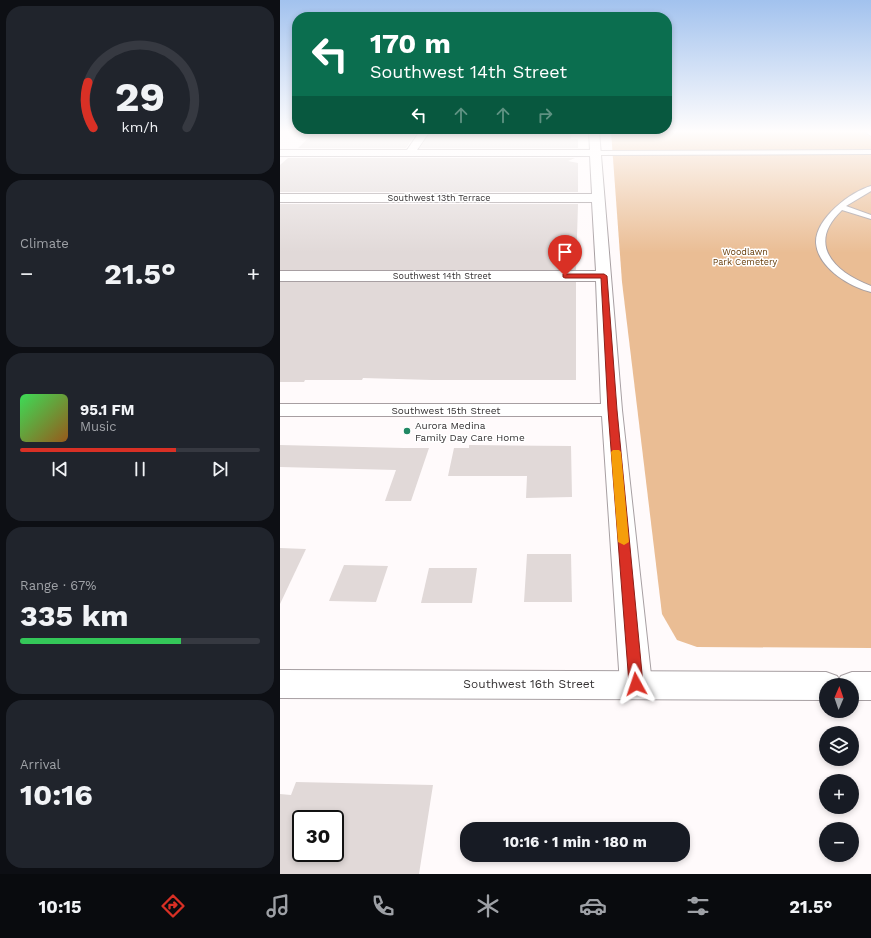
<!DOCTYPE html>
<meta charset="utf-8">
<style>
:root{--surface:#171b24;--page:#20242c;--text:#f1f3f6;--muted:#9ea1a6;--line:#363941;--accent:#d93025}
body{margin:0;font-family:"Work Sans",sans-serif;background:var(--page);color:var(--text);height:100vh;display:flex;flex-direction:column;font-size:15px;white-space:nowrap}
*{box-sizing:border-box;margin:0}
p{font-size:13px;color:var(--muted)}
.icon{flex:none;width:22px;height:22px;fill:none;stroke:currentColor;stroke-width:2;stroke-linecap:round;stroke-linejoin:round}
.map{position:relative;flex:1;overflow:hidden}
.panel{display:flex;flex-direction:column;gap:6px;padding:6px;background:#0d0f14;width:280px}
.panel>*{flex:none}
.hud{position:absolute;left:12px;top:12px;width:380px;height:122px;border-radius:16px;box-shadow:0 2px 6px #0003;background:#0b6e4f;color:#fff;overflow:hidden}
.needle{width:26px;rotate:2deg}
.controls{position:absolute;left:539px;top:678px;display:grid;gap:8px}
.controls a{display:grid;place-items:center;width:40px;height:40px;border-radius:50%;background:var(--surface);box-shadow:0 2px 6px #0003;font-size:20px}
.speed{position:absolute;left:12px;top:810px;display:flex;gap:8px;font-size:20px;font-weight:700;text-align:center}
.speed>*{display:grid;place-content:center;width:52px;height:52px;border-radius:50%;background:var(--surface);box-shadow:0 2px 6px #0003;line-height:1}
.speed .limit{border:2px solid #111;border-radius:6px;background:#fff;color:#111}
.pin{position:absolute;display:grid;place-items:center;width:34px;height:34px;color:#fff;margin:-41px -17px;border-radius:50% 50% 50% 0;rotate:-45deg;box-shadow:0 0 4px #0007}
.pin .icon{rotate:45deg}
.me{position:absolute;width:44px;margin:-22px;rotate:355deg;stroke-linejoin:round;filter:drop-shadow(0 0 3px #0008)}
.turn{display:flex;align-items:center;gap:14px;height:84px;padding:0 12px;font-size:18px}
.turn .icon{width:52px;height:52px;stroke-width:2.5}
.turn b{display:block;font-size:28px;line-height:34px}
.lanes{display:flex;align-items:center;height:38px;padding:0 12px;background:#0003;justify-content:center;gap:20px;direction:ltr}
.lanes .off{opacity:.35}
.big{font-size:30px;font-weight:700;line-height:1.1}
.panel .tile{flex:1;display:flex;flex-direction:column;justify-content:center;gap:6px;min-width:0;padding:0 14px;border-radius:16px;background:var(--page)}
.panel .dial{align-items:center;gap:0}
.dial svg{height:104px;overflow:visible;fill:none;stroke:var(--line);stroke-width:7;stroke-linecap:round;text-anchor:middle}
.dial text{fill:var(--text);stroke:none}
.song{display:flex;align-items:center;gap:12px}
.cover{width:48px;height:48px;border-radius:6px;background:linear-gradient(135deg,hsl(130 70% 55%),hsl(30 70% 35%))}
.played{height:4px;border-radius:2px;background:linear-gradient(90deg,var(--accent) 65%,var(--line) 65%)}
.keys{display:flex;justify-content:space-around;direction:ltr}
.heat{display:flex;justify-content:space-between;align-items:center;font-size:22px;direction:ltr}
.charge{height:6px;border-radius:3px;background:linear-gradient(90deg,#34c759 67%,var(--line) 0)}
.trip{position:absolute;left:180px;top:822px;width:230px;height:40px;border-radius:16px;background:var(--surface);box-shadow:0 2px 6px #0003;font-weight:700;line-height:40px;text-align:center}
.menu{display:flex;height:64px;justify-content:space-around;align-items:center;background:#090b0e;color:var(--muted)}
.menu .icon{width:28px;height:28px}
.menu .active{color:var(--accent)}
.menu b{font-size:18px;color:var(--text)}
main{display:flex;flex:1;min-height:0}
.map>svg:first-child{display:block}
</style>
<main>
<section class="panel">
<div class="tile dial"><svg viewBox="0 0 100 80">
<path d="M14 69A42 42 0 1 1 86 69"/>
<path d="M14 69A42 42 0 0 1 10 34" stroke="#d93025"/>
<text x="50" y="56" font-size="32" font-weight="700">29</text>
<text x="50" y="72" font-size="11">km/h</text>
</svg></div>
<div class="tile"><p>Climate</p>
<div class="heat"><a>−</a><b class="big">21.5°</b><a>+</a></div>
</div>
<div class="tile">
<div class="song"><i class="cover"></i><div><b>95.1 FM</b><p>Music</p></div></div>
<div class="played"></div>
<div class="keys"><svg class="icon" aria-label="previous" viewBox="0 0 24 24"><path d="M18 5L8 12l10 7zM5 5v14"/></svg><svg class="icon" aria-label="pause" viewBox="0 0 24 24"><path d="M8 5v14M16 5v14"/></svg><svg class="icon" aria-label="next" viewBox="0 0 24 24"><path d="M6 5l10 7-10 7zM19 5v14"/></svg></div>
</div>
<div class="tile"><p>Range · 67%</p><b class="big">335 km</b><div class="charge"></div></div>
<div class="tile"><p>Arrival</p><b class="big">10:16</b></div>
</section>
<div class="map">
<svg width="591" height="874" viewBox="0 0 591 874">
<rect width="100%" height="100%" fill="#fffafb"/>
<polygon fill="#eabd94" points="331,131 591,131 591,648 417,647 397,640 382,614 342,282"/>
<g fill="#e1d9d8" fill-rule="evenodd">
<polygon points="36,131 138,131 126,148 18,148"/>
<polygon points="151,131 292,131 291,139 298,139 298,148 140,148"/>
<polygon points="8,158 295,158 288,161 298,163 298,192 0,192 0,165"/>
<polygon points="0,204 298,204 296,270 0,270"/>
<polygon points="0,282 296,282 296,380 152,380 83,378 82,380 25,380 24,382 0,382"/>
<polygon points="0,445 124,448 149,448 131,501 105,501 116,470 0,467"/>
<polygon points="189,445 291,446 292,497 246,498 247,476 168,476 174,448 189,448"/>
<polygon points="0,548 26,549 0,604"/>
<polygon points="247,554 291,554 292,602 244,602"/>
<polygon points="64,565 108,566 96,602 49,601"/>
<polygon points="149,568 197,568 192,603 141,603"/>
<path d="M16,782L153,785L139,874H0V794L11,795ZM21,819H55V853H21Z"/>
</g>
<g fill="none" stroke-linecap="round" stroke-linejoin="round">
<defs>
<g id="service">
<polygon points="584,131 591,131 591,136"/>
<polygon points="591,150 591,154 315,155 312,153 315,151"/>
<path d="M591,186V191L566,206L591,215V219L562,210C526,244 554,272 591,286V292C570,287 538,268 536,243C535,219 570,192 591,186Z"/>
</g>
<polygon id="minor" points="140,131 150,131 137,150 310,150 309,131 319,131 342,410 372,684 367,694 356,698 345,694 340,684 322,416 0,416 0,404 321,404 316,281 0,281 0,271 316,271 312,202 0,202 0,194 312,194 310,156 0,156 0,150 127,150"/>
<polygon id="tertiary" points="0,670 546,672 557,676 559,679 561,676 572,672 591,672 591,700 572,700 572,685 546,685 546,700 0,698"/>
</defs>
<use href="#service" stroke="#a79fa2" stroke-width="2"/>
<use href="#minor" stroke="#a79fa2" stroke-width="2"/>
<use href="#tertiary" stroke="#a79fa2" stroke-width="2"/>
<use href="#service" fill="#fff" fill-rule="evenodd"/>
<use href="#minor" fill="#fff" fill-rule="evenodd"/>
<use href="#tertiary" fill="#fff" fill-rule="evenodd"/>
</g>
<linearGradient id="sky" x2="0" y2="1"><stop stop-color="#a2c2ee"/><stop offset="0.52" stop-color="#fffdfd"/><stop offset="1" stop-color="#fffdfd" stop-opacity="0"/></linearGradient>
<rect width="591" height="253" fill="url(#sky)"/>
<polygon fill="#d93025" stroke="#8d1f18" points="283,274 324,274 327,276 337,410 363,684 361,688 356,689 351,688 349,684 328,410 321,278 285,278 283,277"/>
<polygon fill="#f59e0b" points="333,450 339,450 341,452 349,542 344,545 338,542 331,452"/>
<circle fill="#218864" stroke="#fff" stroke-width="1.5" cx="127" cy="431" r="4"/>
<g text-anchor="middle" stroke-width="3" stroke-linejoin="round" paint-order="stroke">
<g font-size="9" fill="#353233" stroke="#fff">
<text x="159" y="201">Southwest 13th Terrace</text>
<text x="162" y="279">Southwest 14th Street</text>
</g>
<g font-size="9" fill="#663c09" stroke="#fff">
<text x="465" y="255">Woodlawn<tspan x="465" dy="10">Park Cemetery</tspan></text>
</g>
<g font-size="10" fill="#353233" stroke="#fff">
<text x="166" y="414">Southwest 15th Street</text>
</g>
<g font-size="10" fill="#353233" stroke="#fff" text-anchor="start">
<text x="135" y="429">Aurora Medina<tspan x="135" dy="12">Family Day Care Home</tspan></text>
</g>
<g font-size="12" fill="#353233" stroke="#fff">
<text x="249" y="688">Southwest 16th Street</text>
</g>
</g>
</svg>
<div class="controls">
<a><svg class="needle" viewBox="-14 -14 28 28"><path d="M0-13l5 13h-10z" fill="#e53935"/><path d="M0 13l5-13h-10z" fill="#9ea1a6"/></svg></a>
<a><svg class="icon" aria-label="layers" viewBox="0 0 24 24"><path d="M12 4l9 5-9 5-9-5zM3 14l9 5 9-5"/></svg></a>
<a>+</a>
<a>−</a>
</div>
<div class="speed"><div class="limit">30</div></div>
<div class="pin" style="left:285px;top:276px;background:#d93025"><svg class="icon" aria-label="arrive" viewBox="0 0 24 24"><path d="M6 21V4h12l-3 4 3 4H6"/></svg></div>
<svg class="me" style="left:356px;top:684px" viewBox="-20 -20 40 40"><path d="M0-17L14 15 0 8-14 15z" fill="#d93025" stroke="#fff" stroke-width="4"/></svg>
<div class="trip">10:16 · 1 min · 180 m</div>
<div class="hud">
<div class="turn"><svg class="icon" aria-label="left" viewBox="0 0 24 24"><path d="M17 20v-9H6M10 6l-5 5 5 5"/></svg><div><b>170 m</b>Southwest 14th Street</div></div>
<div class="lanes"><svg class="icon" aria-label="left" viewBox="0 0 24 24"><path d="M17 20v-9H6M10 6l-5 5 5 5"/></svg><svg class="icon off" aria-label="ahead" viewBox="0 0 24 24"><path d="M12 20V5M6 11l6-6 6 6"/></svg><svg class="icon off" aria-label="ahead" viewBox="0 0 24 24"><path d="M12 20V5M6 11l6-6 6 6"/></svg><svg class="icon off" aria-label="right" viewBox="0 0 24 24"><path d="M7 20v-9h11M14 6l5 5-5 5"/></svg></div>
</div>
</div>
</main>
<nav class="menu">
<b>10:15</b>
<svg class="icon active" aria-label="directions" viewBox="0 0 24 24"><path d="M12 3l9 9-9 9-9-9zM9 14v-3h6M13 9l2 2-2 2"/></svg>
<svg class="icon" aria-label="music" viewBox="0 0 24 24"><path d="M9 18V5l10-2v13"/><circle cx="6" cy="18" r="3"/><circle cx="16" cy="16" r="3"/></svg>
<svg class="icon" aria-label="phone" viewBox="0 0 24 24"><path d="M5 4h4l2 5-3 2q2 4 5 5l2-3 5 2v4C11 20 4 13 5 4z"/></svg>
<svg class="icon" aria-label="climate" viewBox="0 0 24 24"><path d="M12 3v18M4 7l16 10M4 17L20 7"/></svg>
<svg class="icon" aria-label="car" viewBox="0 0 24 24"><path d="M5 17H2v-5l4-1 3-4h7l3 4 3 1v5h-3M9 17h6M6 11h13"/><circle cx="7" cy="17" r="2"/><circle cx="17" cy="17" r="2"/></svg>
<svg class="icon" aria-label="filters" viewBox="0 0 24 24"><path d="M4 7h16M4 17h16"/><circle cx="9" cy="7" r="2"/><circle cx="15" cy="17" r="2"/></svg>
<b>21.5°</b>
</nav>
